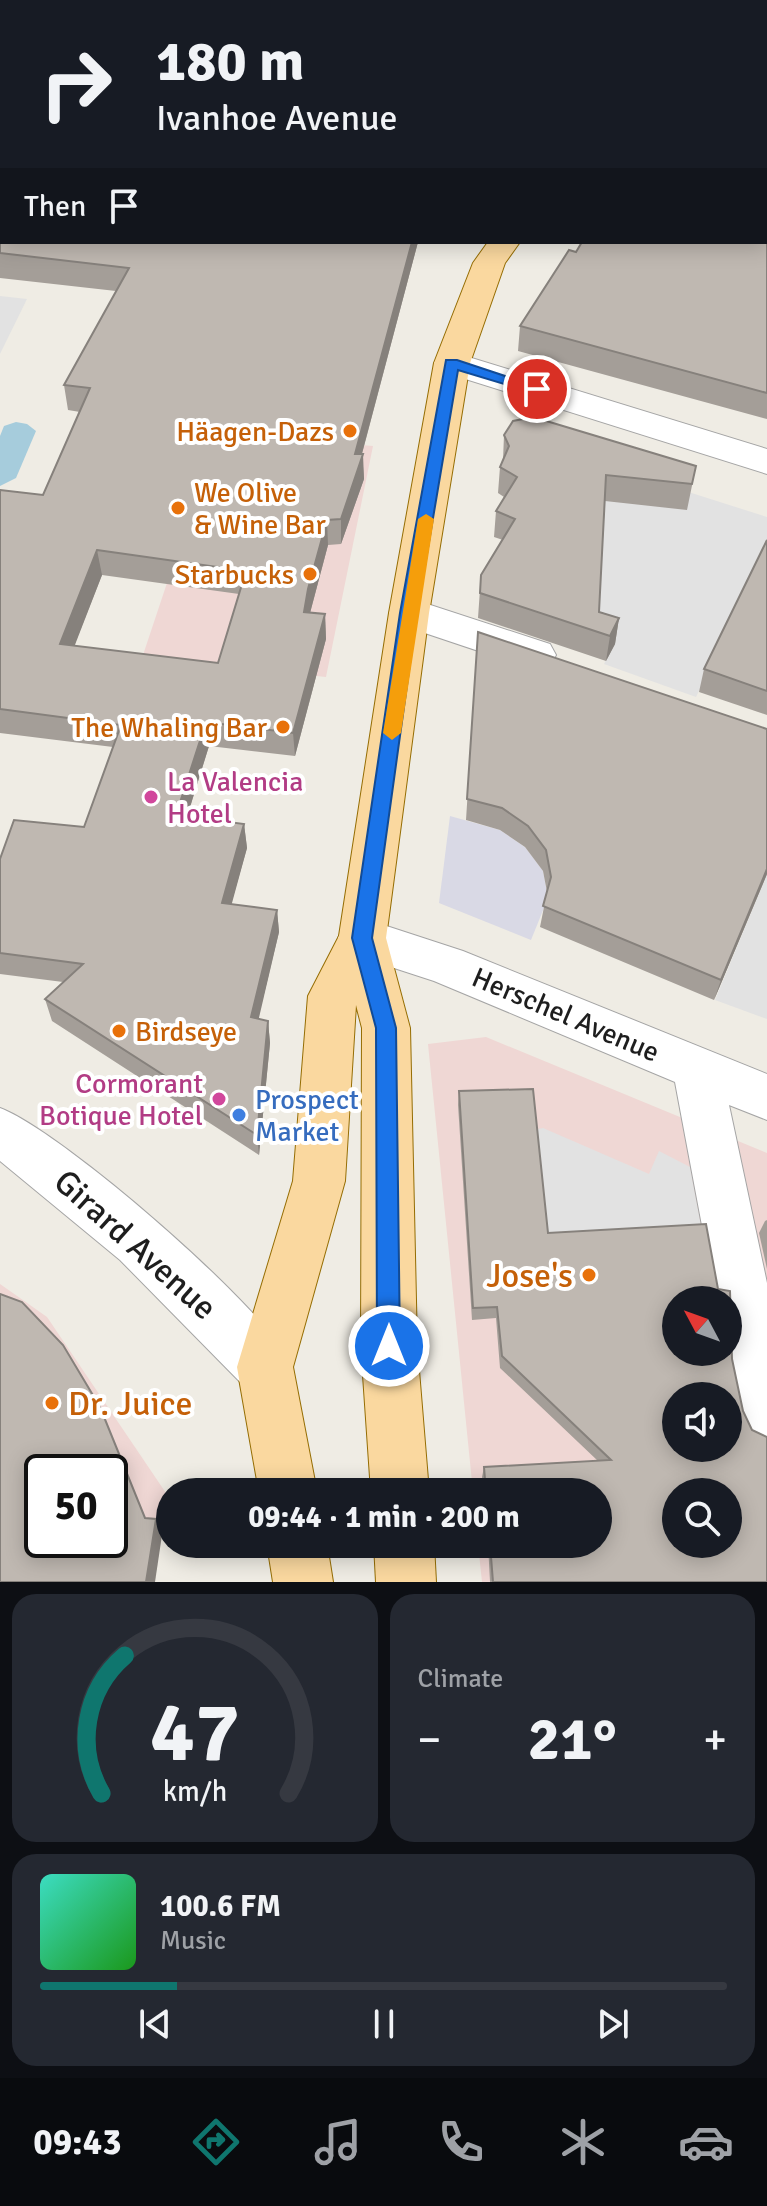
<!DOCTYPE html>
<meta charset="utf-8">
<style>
:root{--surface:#171b24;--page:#242831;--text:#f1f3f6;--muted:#9ea1a6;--line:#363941;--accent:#0f766e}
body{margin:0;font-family:Signika,sans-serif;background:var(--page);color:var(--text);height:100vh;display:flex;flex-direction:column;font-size:30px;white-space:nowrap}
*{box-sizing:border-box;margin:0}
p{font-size:26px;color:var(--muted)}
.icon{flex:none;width:44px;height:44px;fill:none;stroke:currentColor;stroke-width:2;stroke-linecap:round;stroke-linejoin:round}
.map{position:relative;height:1582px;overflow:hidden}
.side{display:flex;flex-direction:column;gap:12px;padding:12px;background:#0d0f14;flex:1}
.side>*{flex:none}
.banner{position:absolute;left:0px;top:0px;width:768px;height:244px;box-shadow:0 4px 20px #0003;background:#171b24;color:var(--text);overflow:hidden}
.needle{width:52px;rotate:311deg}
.controls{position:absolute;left:662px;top:1286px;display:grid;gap:16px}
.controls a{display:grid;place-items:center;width:80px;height:80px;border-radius:50%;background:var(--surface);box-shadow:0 4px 20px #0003;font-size:40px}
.speed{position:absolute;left:24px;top:1454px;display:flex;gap:16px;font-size:40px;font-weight:700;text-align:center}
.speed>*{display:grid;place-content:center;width:104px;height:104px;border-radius:50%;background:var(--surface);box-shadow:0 4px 20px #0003;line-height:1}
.speed .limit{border:4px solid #111;border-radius:12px;background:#fff;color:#111}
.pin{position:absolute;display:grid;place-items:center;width:68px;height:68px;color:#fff;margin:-34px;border:4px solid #fff;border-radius:50%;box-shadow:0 2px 8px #0007}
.me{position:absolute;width:88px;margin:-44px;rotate:0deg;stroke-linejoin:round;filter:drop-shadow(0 0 6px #0008)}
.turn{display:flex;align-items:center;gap:28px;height:168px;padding:0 24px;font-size:36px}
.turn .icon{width:104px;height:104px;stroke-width:2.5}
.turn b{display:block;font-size:56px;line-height:68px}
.then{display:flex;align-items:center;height:76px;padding:0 24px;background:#0003;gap:16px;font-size:30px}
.big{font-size:60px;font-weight:700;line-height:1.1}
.side .tile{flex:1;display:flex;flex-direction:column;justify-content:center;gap:12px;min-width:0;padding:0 28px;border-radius:24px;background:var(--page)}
.side .dial{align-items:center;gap:0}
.dial svg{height:208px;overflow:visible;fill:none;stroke:var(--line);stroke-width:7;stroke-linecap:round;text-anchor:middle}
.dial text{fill:var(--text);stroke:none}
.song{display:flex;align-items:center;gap:24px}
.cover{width:96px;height:96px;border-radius:12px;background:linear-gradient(135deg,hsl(170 70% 55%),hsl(120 70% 35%))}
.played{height:8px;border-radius:4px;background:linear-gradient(90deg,var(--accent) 20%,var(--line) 20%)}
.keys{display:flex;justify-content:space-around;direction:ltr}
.heat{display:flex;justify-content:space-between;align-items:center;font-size:44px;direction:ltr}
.side .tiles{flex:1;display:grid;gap:12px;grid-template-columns:1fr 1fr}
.tile:last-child{grid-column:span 2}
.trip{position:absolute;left:156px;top:1478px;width:456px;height:80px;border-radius:40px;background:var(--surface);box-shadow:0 4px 20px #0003;font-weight:700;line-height:80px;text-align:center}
.menu{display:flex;height:128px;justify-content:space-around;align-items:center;background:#090b0e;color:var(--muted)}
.menu .icon{width:56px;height:56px}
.menu .active{color:var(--accent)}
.menu b{font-size:36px;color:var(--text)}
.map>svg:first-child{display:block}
</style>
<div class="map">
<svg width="767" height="1582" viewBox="0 0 767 1582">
<rect width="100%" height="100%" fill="#efece4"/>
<g fill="#efd7d4" fill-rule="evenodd">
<polygon points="178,430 373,446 326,677 142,658 186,526"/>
<path d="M486,1037L767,1153V1582H482L478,1544H598V1492H473L428,1044ZM676,1300H728V1352H676ZM676,1396H728V1448H676ZM676,1492H728V1544H676Z"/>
<polygon points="0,1284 47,1317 170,1499 170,1523 110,1519 110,1472 42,1472 0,1513"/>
</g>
<g fill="#e2e2e2">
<polygon points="0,296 27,299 0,354"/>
<polygon points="635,475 767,517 767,551 696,697 604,664 614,644 596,638 602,501"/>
<polygon points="767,874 767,1019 715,1000"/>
<polygon points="543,1128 649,1174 659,1151 690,1167 703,1236 546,1246 533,1130"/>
</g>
<polygon fill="#d9d9e5" points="450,816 500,830 525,847 543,871 548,898 531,940 439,903"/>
<polygon fill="#a6ccdc" points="16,422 27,424 36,431 16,478 0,486 0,436 4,426"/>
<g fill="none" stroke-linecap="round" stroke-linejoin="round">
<defs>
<g id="minor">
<polygon points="2,96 2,114 0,115 0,97"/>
<polygon points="452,352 767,449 767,474 440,371 434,363 440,355"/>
<polygon points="409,598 550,644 556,655 550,666 535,670 395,623 389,613 395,603"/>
<path d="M362,918L463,951L767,1074V1120L729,1105L767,1283V1447L747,1438C727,1391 728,1349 728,1300H716L675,1082L434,981L345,952L338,938L345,924Z"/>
<path d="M0,1108C60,1130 270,1311 293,1367L285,1387L265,1395L245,1387L120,1260L0,1161Z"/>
</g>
<g id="major">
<rect x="766" y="15" width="1" height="16"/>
<polygon points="488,242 520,242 505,263 470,363 429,613 386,938 410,1028 417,1346 429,1492 371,1492 361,1346 362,1028 356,1005 345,1181 293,1367 317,1492 259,1492 237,1367 293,1181 308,996 339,936 389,613 434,363 473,263"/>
<polygon points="267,1544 327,1544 333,1582 273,1582"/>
<polygon points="374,1544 434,1544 436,1582 376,1582"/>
</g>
</defs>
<use href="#minor" stroke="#a5a5a5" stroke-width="2"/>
<use href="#major" stroke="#956d03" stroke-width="2"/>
<use href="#minor" fill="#fff" fill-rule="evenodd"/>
<use href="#major" fill="#fad89f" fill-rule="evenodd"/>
</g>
<g fill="#a49e98" fill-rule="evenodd">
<polygon points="767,63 767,419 518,351 520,326 576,252 766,242"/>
<path d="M0,133L2,242H418L362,454L364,479L341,544L328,545L310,613L325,614L326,639L295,756L209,746L187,817L244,824L247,848L231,904L277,910L279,932L258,1019L268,1021L270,1043L259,1155L52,1021L45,999L63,982L0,974V859L84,827L113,747L0,733V490L43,495L80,412L68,410L64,385L116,291L0,278ZM102,575L239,594L218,663L74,646Z"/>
<polygon points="504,435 696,466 687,510 605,501 599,612 619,618 615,644 606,661 478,618 481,575 503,540 494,537 496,511 504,497 498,493 500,467 503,460"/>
<polygon points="767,540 767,715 699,692 704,669"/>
<polygon points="478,632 767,729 767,874 714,1000 540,927 547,892 543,871 525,847 500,830 466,820"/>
<polygon points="459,1091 548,1233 732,1359 767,1582 490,1582 488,1544 598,1544 598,1492 484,1492 482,1477 484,1467 598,1461 500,1368 496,1318 472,1320 458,1105"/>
<polygon points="767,1220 767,1269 759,1233 765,1221"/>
</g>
<g fill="#86817c">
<polygon points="651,0 709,0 703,2 648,2"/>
<polygon points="2,175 2,202 0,203 0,176"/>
<polygon points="412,242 418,242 357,472 363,454 364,479 341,544 341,519 355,454"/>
<polygon points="327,520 328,545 310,613 304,612 308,589"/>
<polygon points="97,550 102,575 66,668 60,644"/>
<polygon points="325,614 326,639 295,756 293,733"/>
<polygon points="619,618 615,644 606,661 610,636"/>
<polygon points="206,722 209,746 180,839 176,815"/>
<polygon points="244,824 247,848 226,925 222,903"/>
<polygon points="767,869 767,874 714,1000 721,980"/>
<polygon points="277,910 279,932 254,1039 251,1017"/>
<polygon points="268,1021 270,1043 259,1155 257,1135"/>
<polygon points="156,1519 162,1535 155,1582 146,1582"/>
</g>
<g fill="#bfb8b1" stroke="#86817c" stroke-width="2" fill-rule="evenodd">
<polygon points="291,0 651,0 648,2 288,2"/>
<polygon points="767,63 767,393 520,326 569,250 576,252 582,242 766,242"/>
<polygon points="2,132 2,175 0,176 0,133"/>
<path d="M0,191H2V242H412L355,454H363L341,519L327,520L308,589L304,612L325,614L293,733L206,722L176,815L244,824L222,903L277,910L251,1017L268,1021L257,1135L45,999L83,964L0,953V859L14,820L84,827L121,725L0,709V490L43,495L90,388L64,385L129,268L0,253ZM97,550L246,571L218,663L60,644Z"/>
<polygon points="533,417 696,466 692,484 606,475 599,612 619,618 610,636 480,593 481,575 515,519 496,511 517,477 500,467 509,446 504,435 513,421"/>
<polygon points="767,540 767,691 704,669"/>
<polygon points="478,632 767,729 767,869 721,980 543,906 551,877 546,850 528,826 502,808 467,799"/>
<path d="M533,1089L548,1233L706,1224L718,1289L730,1291L732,1359L743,1411L752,1430L767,1437V1582H493L490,1544H598V1492H486L484,1467L611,1460L502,1356L497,1307L473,1308L459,1091ZM676,1300H728V1352H676ZM676,1396H728V1448H676ZM676,1492H728V1544H676Z"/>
<path d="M0,1294L22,1302L63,1345L100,1407L145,1518L156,1519L146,1582H0ZM42,1472H110V1540H42Z"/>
</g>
<polygon fill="#1a73e8" stroke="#114b97" stroke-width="2" points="446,360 457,360 544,389 537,394 458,370 417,613 372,938 396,1028 400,1346 397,1355 389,1358 381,1355 377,1346 376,1028 352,938 400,613"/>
<polygon fill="#f59e0b" points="426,514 434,519 401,733 392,740 383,733 418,519"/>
<g fill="#e8710a" stroke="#fff" stroke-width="3">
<circle cx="350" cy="431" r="8"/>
<circle cx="178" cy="508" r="8"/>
<circle cx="310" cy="574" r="8"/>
<circle cx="283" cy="727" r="8"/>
<circle cx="119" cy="1031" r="8"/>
<circle cx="589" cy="1275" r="8"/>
<circle cx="52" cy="1403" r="8"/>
</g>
<g fill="#d1479c" stroke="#fff" stroke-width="3">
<circle cx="151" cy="797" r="8"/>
<circle cx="219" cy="1099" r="8"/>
</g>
<circle fill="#3f7fe0" stroke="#fff" stroke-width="3" cx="239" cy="1115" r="8"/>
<g text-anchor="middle" stroke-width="8" stroke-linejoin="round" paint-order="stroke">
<g font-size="28" fill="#c56008" stroke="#fff" text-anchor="end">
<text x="334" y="441">Häagen-Dazs</text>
<text x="194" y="502" text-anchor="start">We Olive<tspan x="194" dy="32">&amp; Wine Bar</tspan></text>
<text x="294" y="584">Starbucks</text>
<text x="267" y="737">The Whaling Bar</text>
<text x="135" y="1041" text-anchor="start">Birdseye</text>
</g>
<g font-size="28" fill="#b23c85" stroke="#fff" text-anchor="start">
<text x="167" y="791">La Valencia<tspan x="167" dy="32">Hotel</tspan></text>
<text x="203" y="1093" text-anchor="end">Cormorant<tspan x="203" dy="32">Botique Hotel</tspan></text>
</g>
<g font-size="28" fill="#1e1e1e" stroke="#fff">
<text transform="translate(566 1014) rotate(23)" y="10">Herschel Avenue</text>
</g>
<g font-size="28" fill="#366cbe" stroke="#fff" text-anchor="start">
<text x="255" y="1109">Prospect<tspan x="255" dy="32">Market</tspan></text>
</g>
<g font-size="34" fill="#1e1e1e" stroke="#fff">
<text transform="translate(136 1244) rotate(42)" y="12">Girard Avenue</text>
</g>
<g font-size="34" fill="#c56008" stroke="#fff" text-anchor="end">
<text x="573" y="1287">Jose's</text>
<text x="68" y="1415" text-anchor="start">Dr. Juice</text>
</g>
</g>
</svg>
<div class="controls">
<a><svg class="needle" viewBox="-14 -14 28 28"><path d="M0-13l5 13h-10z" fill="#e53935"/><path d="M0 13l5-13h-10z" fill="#9ea1a6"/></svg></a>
<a><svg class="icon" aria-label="sound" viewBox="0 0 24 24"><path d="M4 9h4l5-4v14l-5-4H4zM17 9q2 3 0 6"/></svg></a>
<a><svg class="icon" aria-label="search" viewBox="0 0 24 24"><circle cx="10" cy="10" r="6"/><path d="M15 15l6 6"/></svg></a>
</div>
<div class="speed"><div class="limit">50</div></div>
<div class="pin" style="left:537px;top:389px;background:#d93025"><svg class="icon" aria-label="arrive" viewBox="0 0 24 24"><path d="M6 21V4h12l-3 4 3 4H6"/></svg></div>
<svg class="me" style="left:389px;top:1346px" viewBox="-20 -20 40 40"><circle r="17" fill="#1a73e8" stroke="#fff" stroke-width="3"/><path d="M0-11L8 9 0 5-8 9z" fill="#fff"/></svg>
<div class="trip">09:44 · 1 min · 200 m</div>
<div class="banner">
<div class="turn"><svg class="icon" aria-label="right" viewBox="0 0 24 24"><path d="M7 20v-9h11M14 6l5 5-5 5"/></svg><div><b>180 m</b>Ivanhoe Avenue</div></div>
<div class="then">Then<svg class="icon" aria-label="arrive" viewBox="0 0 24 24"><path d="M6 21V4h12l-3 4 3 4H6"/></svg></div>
</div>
</div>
<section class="side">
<div class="tiles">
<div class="tile dial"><svg viewBox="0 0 100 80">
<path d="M14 69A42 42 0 1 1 86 69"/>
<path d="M14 69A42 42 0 0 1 23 16" stroke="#0f766e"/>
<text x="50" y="56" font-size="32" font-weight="700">47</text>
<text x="50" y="72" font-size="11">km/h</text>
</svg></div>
<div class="tile"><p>Climate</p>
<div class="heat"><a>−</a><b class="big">21°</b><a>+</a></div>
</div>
<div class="tile">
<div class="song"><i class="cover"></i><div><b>100.6 FM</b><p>Music</p></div></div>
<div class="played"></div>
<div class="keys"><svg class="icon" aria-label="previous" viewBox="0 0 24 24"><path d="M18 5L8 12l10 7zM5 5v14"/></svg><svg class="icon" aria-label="pause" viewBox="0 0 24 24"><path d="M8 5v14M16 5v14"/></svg><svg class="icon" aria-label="next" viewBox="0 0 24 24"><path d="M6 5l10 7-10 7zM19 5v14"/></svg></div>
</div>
</div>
</section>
<nav class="menu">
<b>09:43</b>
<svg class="icon active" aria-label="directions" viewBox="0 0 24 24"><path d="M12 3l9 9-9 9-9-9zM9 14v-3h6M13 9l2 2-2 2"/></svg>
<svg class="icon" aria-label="music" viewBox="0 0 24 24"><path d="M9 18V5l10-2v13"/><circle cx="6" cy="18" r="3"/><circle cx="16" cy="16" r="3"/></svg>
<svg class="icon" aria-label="phone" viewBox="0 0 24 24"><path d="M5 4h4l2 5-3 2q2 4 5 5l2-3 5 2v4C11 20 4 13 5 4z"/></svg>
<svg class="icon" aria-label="climate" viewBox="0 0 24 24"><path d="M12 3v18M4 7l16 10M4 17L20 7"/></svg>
<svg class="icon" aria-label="car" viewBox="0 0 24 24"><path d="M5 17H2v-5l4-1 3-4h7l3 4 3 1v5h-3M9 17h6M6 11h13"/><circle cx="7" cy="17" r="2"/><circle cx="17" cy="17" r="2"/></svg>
</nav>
